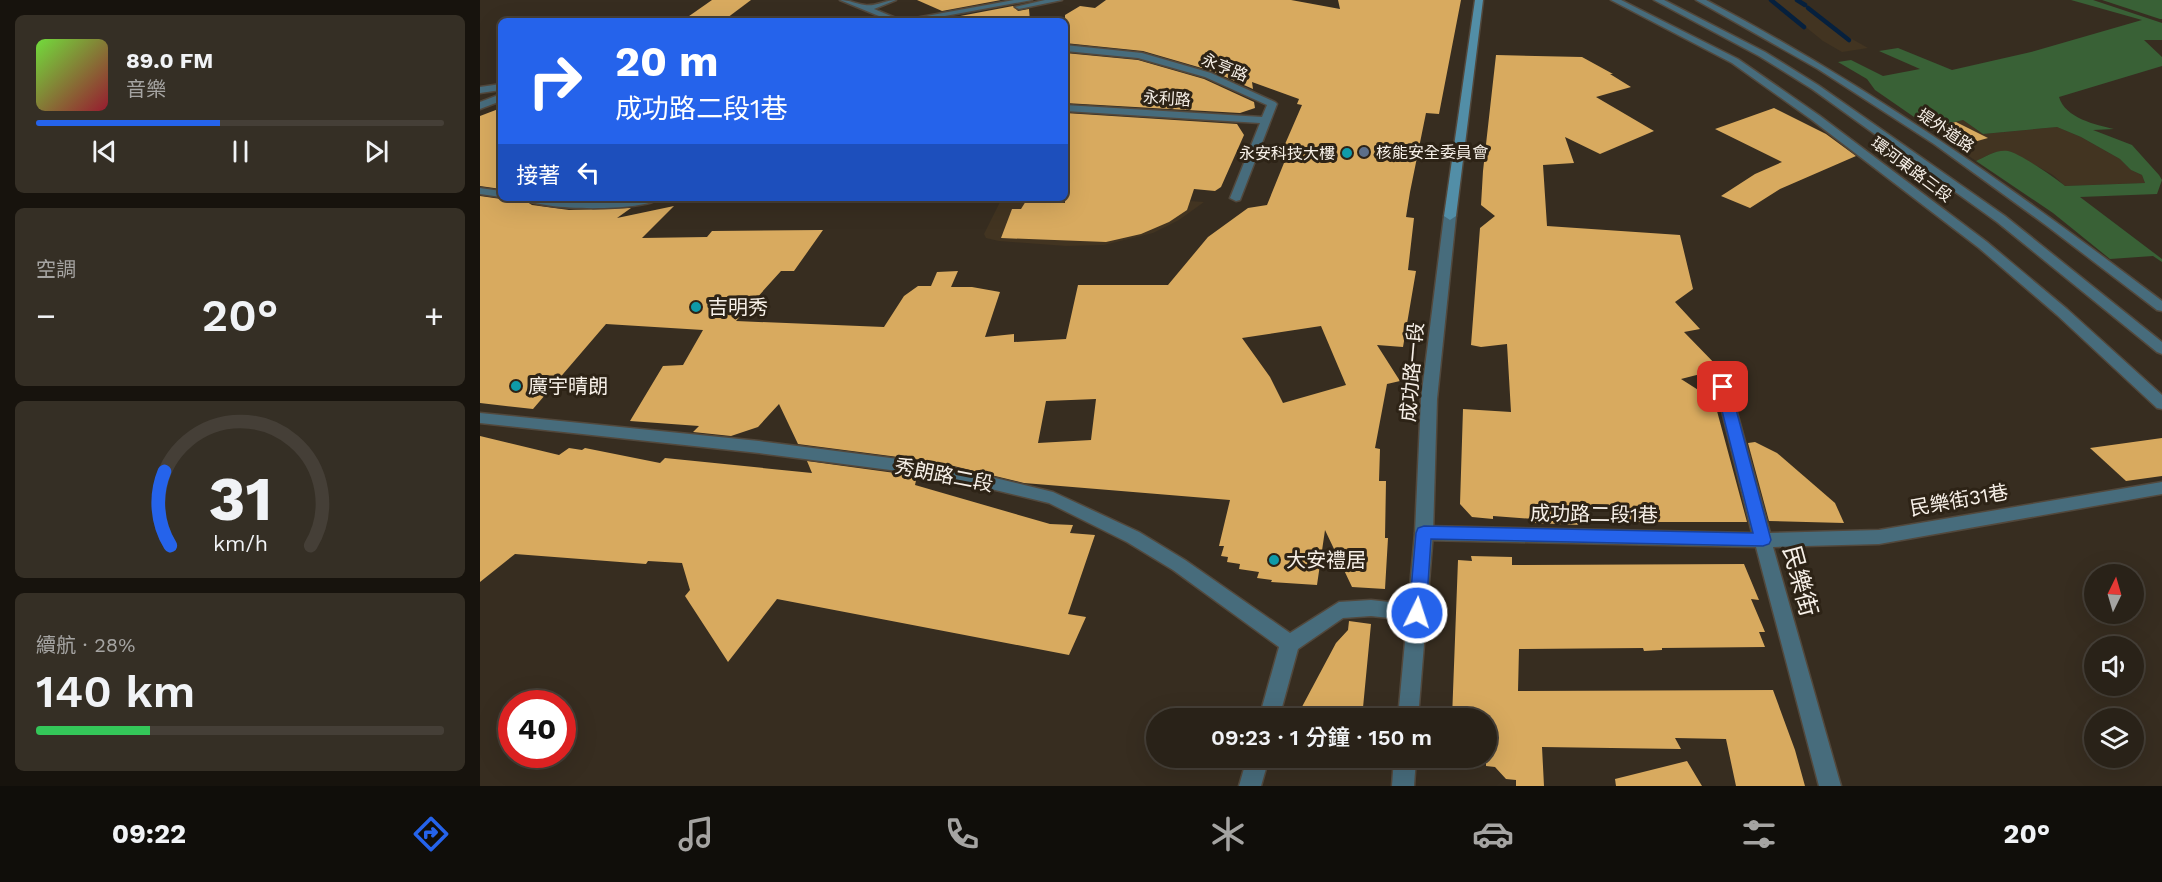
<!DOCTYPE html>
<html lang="zh-TW">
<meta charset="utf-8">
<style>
:root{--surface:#292218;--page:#352f25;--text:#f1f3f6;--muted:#a5a4a2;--line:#453f37;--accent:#2563eb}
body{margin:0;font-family:"Work Sans","Noto Sans TC",sans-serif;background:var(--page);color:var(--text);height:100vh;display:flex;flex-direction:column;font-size:22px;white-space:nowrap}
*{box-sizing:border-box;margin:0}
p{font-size:20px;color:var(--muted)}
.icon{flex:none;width:33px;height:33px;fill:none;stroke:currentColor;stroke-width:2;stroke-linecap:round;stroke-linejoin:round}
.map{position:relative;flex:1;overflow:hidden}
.drawer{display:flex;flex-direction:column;gap:15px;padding:15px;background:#17130d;width:480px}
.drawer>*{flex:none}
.banner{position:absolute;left:18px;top:18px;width:570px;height:183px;border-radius:9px;box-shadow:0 6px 24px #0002,0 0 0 2px var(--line);background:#2563eb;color:#fff;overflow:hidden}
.needle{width:39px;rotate:5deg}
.buttons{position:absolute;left:1604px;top:564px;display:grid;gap:12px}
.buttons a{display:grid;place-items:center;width:60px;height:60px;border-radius:50%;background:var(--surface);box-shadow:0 6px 24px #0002,0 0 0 2px var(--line);font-size:30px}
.speed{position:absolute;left:18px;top:690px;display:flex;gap:12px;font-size:30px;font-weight:700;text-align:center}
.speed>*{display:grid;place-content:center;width:78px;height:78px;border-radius:50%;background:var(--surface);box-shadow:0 6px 24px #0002,0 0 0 2px var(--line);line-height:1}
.speed .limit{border:9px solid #d22;background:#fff;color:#111}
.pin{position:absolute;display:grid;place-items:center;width:51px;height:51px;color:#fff;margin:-26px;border-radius:12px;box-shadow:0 3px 9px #0006}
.me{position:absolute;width:66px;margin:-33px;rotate:4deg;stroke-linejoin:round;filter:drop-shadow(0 0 4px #0008)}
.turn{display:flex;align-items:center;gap:21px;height:126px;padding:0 18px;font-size:27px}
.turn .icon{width:78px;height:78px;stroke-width:2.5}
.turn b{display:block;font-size:42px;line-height:51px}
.then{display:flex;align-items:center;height:57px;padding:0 18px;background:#0003;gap:12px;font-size:22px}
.big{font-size:45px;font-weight:600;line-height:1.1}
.drawer .card{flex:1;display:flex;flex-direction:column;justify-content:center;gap:9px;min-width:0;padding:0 21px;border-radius:9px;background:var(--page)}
.drawer .dial{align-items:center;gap:0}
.dial svg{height:156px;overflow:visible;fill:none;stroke:var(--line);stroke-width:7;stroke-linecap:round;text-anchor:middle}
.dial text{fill:var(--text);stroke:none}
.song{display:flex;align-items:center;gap:18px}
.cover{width:72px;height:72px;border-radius:9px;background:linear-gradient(135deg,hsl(100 70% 55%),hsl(350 70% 35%))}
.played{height:6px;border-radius:3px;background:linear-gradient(90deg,var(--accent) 45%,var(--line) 45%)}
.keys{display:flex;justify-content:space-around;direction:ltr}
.heat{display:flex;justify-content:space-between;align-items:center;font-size:33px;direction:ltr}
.charge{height:9px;border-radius:4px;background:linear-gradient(90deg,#34c759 28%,var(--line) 0)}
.trip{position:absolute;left:666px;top:708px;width:351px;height:60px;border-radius:30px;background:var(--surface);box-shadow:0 6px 24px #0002,0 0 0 2px var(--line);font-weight:600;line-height:60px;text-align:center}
.tab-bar{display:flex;height:96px;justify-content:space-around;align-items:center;background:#100e0a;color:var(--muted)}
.tab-bar .icon{width:42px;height:42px}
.tab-bar .on{color:var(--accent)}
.tab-bar b{font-size:27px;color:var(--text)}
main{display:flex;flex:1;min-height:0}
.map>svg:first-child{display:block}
</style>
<main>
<section class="drawer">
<div class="card">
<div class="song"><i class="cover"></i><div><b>89.0 FM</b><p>音樂</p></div></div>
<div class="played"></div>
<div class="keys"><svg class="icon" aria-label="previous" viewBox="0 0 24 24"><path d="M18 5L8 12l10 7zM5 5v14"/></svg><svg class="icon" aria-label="pause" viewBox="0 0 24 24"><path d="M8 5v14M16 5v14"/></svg><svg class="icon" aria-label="next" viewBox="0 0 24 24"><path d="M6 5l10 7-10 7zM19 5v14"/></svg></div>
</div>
<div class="card"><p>空調</p>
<div class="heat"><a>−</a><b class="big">20°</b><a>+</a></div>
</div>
<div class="card dial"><svg viewBox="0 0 100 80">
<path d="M14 69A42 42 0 1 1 86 69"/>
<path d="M14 69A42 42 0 0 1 11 31" stroke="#2563eb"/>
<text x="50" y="56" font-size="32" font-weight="700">31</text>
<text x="50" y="72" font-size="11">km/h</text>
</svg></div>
<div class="card"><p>續航 · 28%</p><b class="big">140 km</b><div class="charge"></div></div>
</section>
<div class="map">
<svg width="1682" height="786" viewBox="0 0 1682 786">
<rect width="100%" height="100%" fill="#372d20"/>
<g fill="#423421">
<polygon points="1292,0 1317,0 1372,39 1388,48 1362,52 1343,41"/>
<polygon points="1483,120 1503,134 1577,127 1601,137 1640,159 1651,170 1662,175 1665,183 1585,186 1573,175 1529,151 1513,153 1496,161 1450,128"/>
<polygon points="611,194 724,202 699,220 673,233 624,245 586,246 519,241 506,238 504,234 522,198 585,198"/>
</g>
<g fill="#396136">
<path d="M1591,0H1613L1682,23V40H1664L1682,57V66L1579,97C1585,118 1616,125 1634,129L1613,130L1652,145L1679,175L1682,180L1677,194L1600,197L1682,259V262L1673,256L1630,259L1573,213L1496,161C1505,157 1517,149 1528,151C1539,153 1576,178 1585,186L1665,183L1662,175L1651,170L1640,159L1601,137L1577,127L1503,134L1483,120L1450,128L1395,90L1387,79L1358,62L1371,60L1403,76L1440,69L1399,51L1418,48L1472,70L1551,52L1662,20Z"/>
<polygon points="1622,0 1682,0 1682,19 1680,19"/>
</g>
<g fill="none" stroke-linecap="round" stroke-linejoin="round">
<g stroke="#06203d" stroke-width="4.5">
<polyline points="1291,0 1324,27"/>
<polyline points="1317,0 1325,5"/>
<polyline points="1328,8 1369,40"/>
</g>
</g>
<g fill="#d8aa5f" fill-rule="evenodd">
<polygon points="232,0 271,0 243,21 202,21"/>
<polygon points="437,0 521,0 462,11"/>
<path d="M626,0H811L860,9L858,0H981L959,114L946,113L930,192L926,217L934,218L928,270L936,271L923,347L897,345L920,381L907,384L895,448L900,449L899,481H906L905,538H908L905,589L872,587L845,530L837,585L791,582L792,580L777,578L779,572L759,569L760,564L747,562L748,557L741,556L744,546H739L750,500L544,483L457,462L318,444L299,404L278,427L251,436L213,432L219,426L150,421L183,366L203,365L223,330L126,324L53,409L0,403V196L21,199L41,198L52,205L89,210L151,208L137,218L194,206L162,238L227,237L232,231L343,230L314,271H301L256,321L404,327L424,296L438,286H451L457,272L478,271L471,287H492L520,292L505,337L534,334V342L586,339L598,285H688L728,237L768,208L787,205L806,158H799L822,105L817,104L819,99L772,82L773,89L732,71L663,51L585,43V15L600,6L615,8ZM841,326L866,385L803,403L790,377L762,338ZM616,399L611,440L558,443L566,401Z"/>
<polygon points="533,6 538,11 549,9 550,21 485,21 475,17"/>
<polygon points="585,53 658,60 724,79 774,102 775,108 760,113 585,103"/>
<polygon points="1016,55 1102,57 1133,74 1130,74 1151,87 1116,97 1174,131 1120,154 1085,137 1094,163 1063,165 1067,226 1200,235 1213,289 1195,302 1220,329 1204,332 1240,369 1201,379 1234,400 1267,522 1138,522 1137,511 1098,508 1101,525 1055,523 1054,519 1013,516 1013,519 992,517 980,504 983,409 1031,412 1027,344 1001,347 991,345 1000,228 1015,216 1001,205 1003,171"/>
<polygon points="21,108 21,189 0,186 0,116"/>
<polygon points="1294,108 1346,134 1376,156 1300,189 1270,208 1241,196 1275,174 1302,162 1235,129"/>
<polygon points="585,113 757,124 764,135 741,187 735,191 714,189 707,210 689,222 661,234 626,242 521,238 532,209 541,209 546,201 585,203"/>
<polygon points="1476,122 1508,138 1476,147 1450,128"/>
<polygon points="0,436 79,455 89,448 102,450 105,448 180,463 185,458 332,473 327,461 437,476 435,485 570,524 593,525 590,533 615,535 588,614 606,617 589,655 297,599 248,662 205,596 210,590 202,563 168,561 166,564 35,554 0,582"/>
<polygon points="1682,438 1682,476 1646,481 1610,448"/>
<polygon points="1275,442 1297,453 1355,503 1364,523 1289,521 1268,443"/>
<polygon points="991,556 1032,557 1032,565 1264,564 1279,600 1271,599 1285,632 1279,632 1285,647 1182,648 1182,650 1164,651 1163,648 1039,649 1038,691 1293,690 1315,750 1325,786 1256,786 1246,739 1195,738 1201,749 1062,747 1064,786 1036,786 1036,780 1026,779 1015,767 1006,766 1006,718 972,718 978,560 992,561"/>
<polygon points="869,621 891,624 882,718 816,718 856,643 868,630"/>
<polygon points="1207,761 1222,786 1136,786 1135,779"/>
</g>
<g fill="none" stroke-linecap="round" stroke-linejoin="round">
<defs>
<g id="minor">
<path d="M360,0C370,0 376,4 385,5C394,7 406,0 416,0L394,9L423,21H411Z"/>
<path d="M1216,0H1226C1388,85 1536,190 1682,301V311L1677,310L1567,226L1454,144L1338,69Z"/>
<polygon points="585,45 662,53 731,73 795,102 797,104 760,200 756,201 750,198 780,123 585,111 585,105 782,117 787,105 725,77 658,58 585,51"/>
<polygon points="0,188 21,191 21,197 0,194"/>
<path d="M43,198L127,201L180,198C164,212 58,211 43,198Z"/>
<polygon points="1243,382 1250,387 1290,533 1399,530 1682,482 1682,494 1399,544 1293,547 1361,786 1339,786 1276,547 944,540 938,538 935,533 938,528 944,526 1272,533 1236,387"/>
<polygon points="0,413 279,441 457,464 573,492 659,532 705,560 810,633 859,602 891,600 937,605 944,607 946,613 944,619 937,621 891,616 863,618 818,649 799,718 779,718 799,647 693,570 647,542 569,503 457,476 279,453 0,423"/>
<polygon points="767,758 789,758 781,786 759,786"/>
</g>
<g id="tertiary">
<polygon points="534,0 552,0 438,21 419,21"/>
<polygon points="565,0 582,0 539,9 535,7"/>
<polygon points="1131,0 1141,0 1258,59 1340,116 1507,242 1587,309 1682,395 1682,409 1677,408 1577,315 1499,248 1332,120 1252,63"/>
<polygon points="1174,0 1184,0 1285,52 1338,85 1525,216 1682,342 1682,354 1677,352 1517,222 1332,89 1279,56"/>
<polygon points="21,84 21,90 0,93 0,87"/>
<polygon points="21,94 21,101 0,109 0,102"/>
<polygon points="970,212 976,216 957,399 953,533 938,718 918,718 935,533 941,399 964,216"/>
<polygon points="914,758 936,758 934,786 912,786"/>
</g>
<polygon id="secondary" points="995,0 1003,0 976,216 970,220 964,216"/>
</defs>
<use href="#minor" stroke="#52483c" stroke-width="3"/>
<use href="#tertiary" stroke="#52483c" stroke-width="3"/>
<use href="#secondary" stroke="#52483c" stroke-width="3"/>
<use href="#minor" fill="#476c7c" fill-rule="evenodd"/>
<use href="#tertiary" fill="#476c7c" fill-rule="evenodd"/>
<use href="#secondary" fill="#528ea7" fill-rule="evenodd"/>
</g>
<polygon fill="#2563eb" stroke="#184099" stroke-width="1.5" points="1243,383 1250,387 1291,540 1289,544 1283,546 951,539 946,613 943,618 937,620 931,618 929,613 936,533 938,528 944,526 1273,533 1236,387"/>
<circle fill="#5c6f8a" stroke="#2d2316" stroke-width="2" cx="884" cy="152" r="6"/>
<g fill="#0f9aa8" stroke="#2d2316" stroke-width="2">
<circle cx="867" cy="153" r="6"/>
<circle cx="216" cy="307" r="6"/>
<circle cx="36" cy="386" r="6"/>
<circle cx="794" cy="560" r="6"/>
</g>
<g text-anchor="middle" stroke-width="6" stroke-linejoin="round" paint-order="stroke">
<g font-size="16" fill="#f7f0e8" stroke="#2d2316">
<text transform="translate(745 67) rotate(22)" y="6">永亨路</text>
<text transform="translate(687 98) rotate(4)" y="6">永利路</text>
<text transform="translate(1466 130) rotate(34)" y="6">堤外道路</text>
<text transform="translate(1432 169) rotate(37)" y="6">環河東路三段</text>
</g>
<g font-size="16" fill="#f7f0e8" stroke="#2d2316" text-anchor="start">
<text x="896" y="158">核能安全委員會</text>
<text x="855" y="159" text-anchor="end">永安科技大樓</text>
</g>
<g font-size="20" fill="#f7f0e8" stroke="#2d2316" text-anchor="start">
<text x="228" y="314">吉明秀</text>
<text x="48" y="393">廣宇晴朗</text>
<text x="806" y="567">大安禮居</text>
</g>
<g font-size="20" fill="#f7f0e8" stroke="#2d2316">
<text transform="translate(932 372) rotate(-85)" y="7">成功路一段</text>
<text transform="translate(464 475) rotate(11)" y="7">秀朗路二段</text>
<text transform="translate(1479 500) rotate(-10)" y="7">民樂街31巷</text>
<text transform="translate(1114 514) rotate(1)" y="7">成功路二段1巷</text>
</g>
<g font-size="24" fill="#f7f0e8" stroke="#2d2316">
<text transform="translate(1320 581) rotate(75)" y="8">民樂街</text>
</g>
</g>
</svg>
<div class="buttons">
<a><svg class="needle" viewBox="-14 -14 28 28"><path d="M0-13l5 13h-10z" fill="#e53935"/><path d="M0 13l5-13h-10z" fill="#a5a4a2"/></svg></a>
<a><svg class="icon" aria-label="sound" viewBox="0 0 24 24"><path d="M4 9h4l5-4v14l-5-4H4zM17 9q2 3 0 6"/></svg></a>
<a><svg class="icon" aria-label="layers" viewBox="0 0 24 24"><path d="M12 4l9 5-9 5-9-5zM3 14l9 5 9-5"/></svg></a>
</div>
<div class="speed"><div class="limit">40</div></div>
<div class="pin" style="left:1243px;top:387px;background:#d93025"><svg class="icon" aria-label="arrive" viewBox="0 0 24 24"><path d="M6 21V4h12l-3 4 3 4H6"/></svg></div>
<svg class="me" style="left:937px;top:613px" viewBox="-20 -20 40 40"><circle r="17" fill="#2563eb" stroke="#fff" stroke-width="3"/><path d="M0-11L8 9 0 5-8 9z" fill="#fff"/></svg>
<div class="trip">09:23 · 1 分鐘 · 150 m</div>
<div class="banner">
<div class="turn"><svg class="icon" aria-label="right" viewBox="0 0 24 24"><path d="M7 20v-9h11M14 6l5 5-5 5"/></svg><div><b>20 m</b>成功路二段1巷</div></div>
<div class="then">接著<svg class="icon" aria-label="left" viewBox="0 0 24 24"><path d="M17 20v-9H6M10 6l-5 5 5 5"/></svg></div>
</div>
</div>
</main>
<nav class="tab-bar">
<b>09:22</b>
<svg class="icon on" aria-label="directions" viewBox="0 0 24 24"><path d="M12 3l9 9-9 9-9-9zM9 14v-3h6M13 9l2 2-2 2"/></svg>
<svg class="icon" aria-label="music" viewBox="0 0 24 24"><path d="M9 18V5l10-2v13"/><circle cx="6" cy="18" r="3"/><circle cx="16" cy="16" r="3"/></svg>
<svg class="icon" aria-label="phone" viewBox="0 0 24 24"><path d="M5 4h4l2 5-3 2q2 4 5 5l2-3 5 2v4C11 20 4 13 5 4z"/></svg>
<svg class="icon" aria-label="climate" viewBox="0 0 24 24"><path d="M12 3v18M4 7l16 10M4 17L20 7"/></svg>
<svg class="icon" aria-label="car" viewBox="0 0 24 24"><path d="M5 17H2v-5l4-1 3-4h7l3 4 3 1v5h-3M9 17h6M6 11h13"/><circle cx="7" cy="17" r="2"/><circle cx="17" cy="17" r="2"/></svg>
<svg class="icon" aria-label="filters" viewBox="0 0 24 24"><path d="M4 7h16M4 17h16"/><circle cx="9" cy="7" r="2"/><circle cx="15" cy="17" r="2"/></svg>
<b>20°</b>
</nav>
